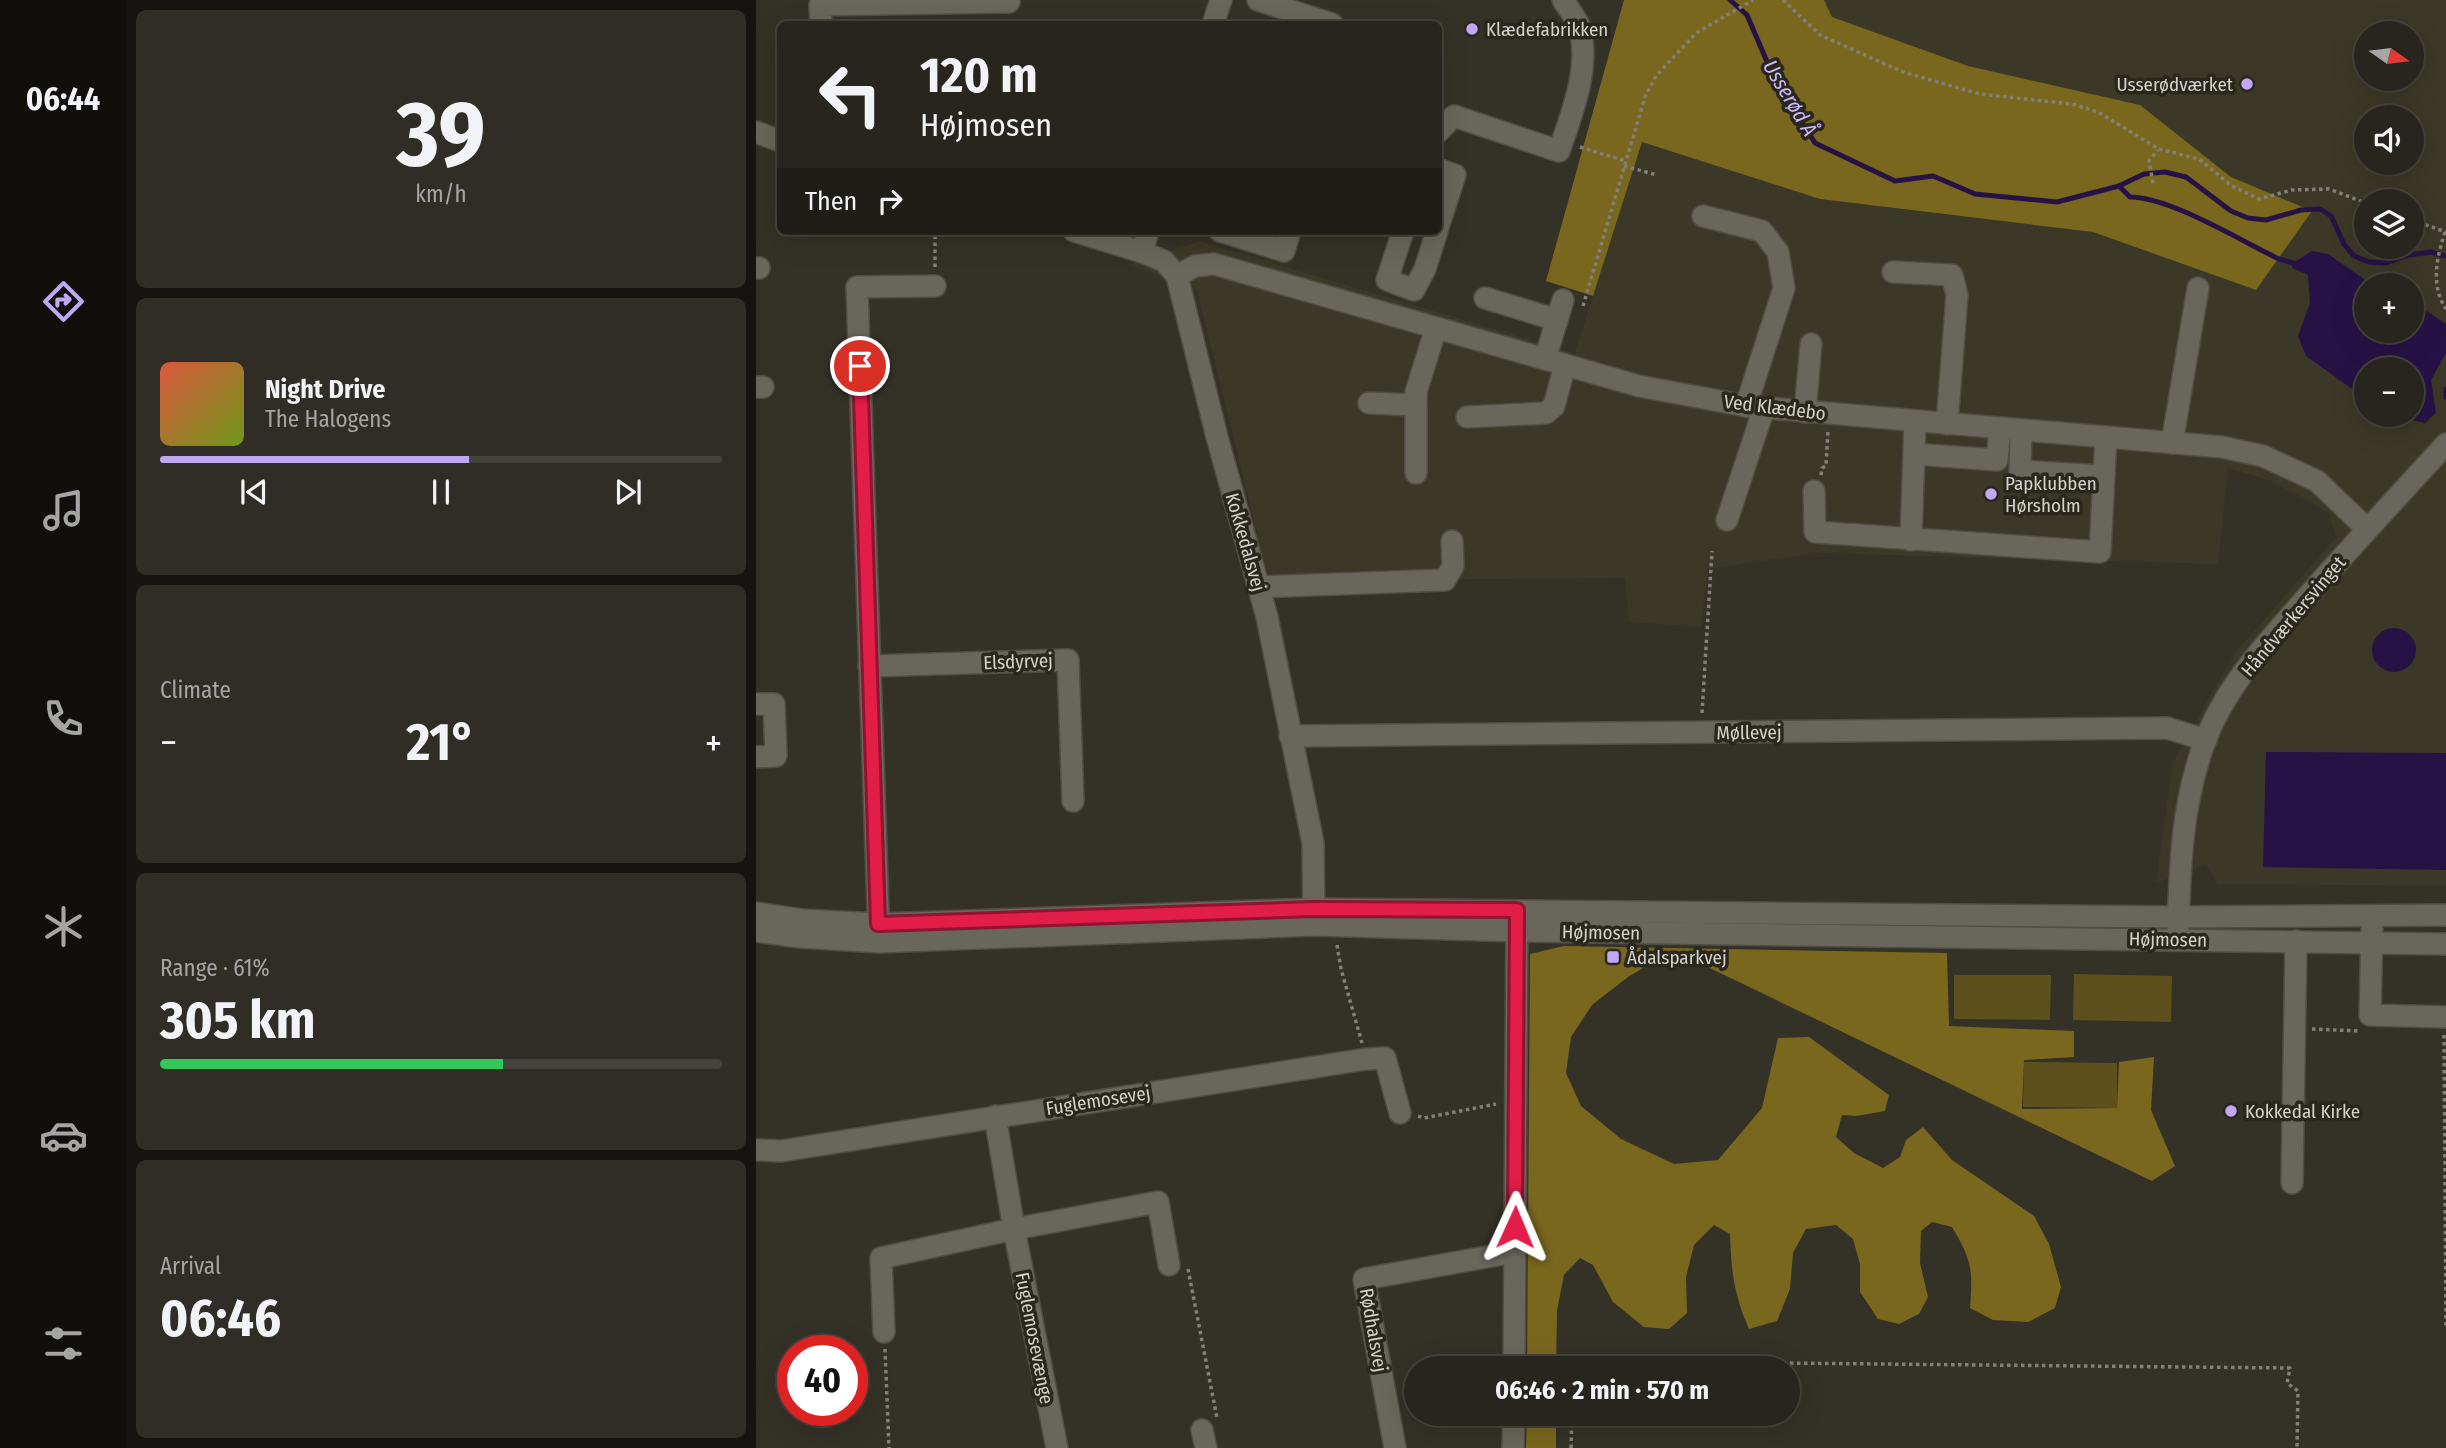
<!DOCTYPE html>
<meta charset="utf-8">
<style>
:root{--surface:#27251d;--page:#2f2d26;--text:#f1f3f6;--muted:#a4a5a4;--line:#43423b;--accent:#c0a8f4}
body{margin:0;font-family:"Fira Sans Condensed",sans-serif;background:var(--page);color:var(--text);height:100vh;display:flex;flex-direction:column;font-size:26px;white-space:nowrap}
*{box-sizing:border-box;margin:0}
p{font-size:23px;color:var(--muted)}
.icon{flex:none;width:38px;height:38px;fill:none;stroke:currentColor;stroke-width:2;stroke-linecap:round;stroke-linejoin:round}
.map{position:relative;flex:1;overflow:hidden}
.sheet{display:flex;flex-direction:column;gap:10px;padding:10px;background:#151410;width:630px}
.sheet>*{flex:none}
.top-card{position:absolute;left:21px;top:21px;width:665px;height:214px;border-radius:10px;box-shadow:0 7px 28px #0002,0 0 0 2px var(--line);background:#27251d;color:var(--text);overflow:hidden}
.needle{width:46px;rotate:104deg}
.tools{position:absolute;left:1598px;top:21px;display:grid;gap:14px}
.tools a{display:grid;place-items:center;width:70px;height:70px;border-radius:50%;background:var(--surface);box-shadow:0 7px 28px #0002,0 0 0 2px var(--line);font-size:35px}
.speed{position:absolute;left:21px;top:1335px;display:flex;gap:14px;font-size:35px;font-weight:700;text-align:center}
.speed>*{display:grid;place-content:center;width:91px;height:91px;border-radius:50%;background:var(--surface);box-shadow:0 7px 28px #0002,0 0 0 2px var(--line);line-height:1}
.speed .limit{border:10px solid #d22;background:#fff;color:#111}
.pin{position:absolute;display:grid;place-items:center;width:60px;height:60px;color:#fff;margin:-30px;border:4px solid #fff;border-radius:50%;box-shadow:0 2px 7px #0007}
.me{position:absolute;width:77px;margin:-38px;rotate:1deg;stroke-linejoin:round;filter:drop-shadow(0 0 5px #0008)}
.turn{display:flex;align-items:center;gap:24px;height:147px;padding:0 28px;font-size:32px}
.turn .icon{width:91px;height:91px;stroke-width:2.5}
.turn b{display:block;font-size:49px;line-height:60px}
.then{display:flex;align-items:center;height:66px;padding:0 28px;background:#0003;gap:14px;font-size:26px}
.big{font-size:52px;font-weight:700;line-height:1.1}
.sheet .tile{flex:1;display:flex;flex-direction:column;justify-content:center;gap:10px;min-width:0;padding:0 24px;border-radius:10px;background:var(--page)}
.sheet .dial{align-items:center;gap:0}
.dial b{font-size:91px;line-height:1}
.song{display:flex;align-items:center;gap:21px}
.cover{width:84px;height:84px;border-radius:10px;background:linear-gradient(135deg,hsl(10 70% 55%),hsl(80 70% 35%))}
.played{height:7px;border-radius:4px;background:linear-gradient(90deg,var(--accent) 55%,var(--line) 55%)}
.keys{display:flex;justify-content:space-around;direction:ltr}
.heat{display:flex;justify-content:space-between;align-items:center;font-size:38px;direction:ltr}
.charge{height:10px;border-radius:5px;background:linear-gradient(90deg,#34c759 61%,var(--line) 0)}
.trip{position:absolute;left:648px;top:1356px;width:396px;height:70px;border-radius:35px;background:var(--surface);box-shadow:0 7px 28px #0002,0 0 0 2px var(--line);font-weight:700;line-height:70px;text-align:center}
main{display:flex;flex:1;min-height:0}
.tabs{display:flex;flex-direction:column;width:126px;justify-content:space-around;align-items:center;background:#100f0c;color:var(--muted)}
.tabs .icon{width:49px;height:49px}
.tabs .active{color:var(--accent)}
.tabs b{font-size:32px;color:var(--text)}
.map>svg:first-child{display:block}
</style>
<main>
<nav class="tabs">
<b>06:44</b>
<svg class="icon active" aria-label="directions" viewBox="0 0 24 24"><path d="M12 3l9 9-9 9-9-9zM9 14v-3h6M13 9l2 2-2 2"/></svg>
<svg class="icon" aria-label="music" viewBox="0 0 24 24"><path d="M9 18V5l10-2v13"/><circle cx="6" cy="18" r="3"/><circle cx="16" cy="16" r="3"/></svg>
<svg class="icon" aria-label="phone" viewBox="0 0 24 24"><path d="M5 4h4l2 5-3 2q2 4 5 5l2-3 5 2v4C11 20 4 13 5 4z"/></svg>
<svg class="icon" aria-label="climate" viewBox="0 0 24 24"><path d="M12 3v18M4 7l16 10M4 17L20 7"/></svg>
<svg class="icon" aria-label="car" viewBox="0 0 24 24"><path d="M5 17H2v-5l4-1 3-4h7l3 4 3 1v5h-3M9 17h6M6 11h13"/><circle cx="7" cy="17" r="2"/><circle cx="17" cy="17" r="2"/></svg>
<svg class="icon" aria-label="filters" viewBox="0 0 24 24"><path d="M4 7h16M4 17h16"/><circle cx="9" cy="7" r="2"/><circle cx="15" cy="17" r="2"/></svg>
</nav>
<section class="sheet">
<div class="tile dial"><b>39</b><p>km/h</p></div>
<div class="tile">
<div class="song"><i class="cover"></i><div><b>Night Drive</b><p>The Halogens</p></div></div>
<div class="played"></div>
<div class="keys"><svg class="icon" aria-label="previous" viewBox="0 0 24 24"><path d="M18 5L8 12l10 7zM5 5v14"/></svg><svg class="icon" aria-label="pause" viewBox="0 0 24 24"><path d="M8 5v14M16 5v14"/></svg><svg class="icon" aria-label="next" viewBox="0 0 24 24"><path d="M6 5l10 7-10 7zM19 5v14"/></svg></div>
</div>
<div class="tile"><p>Climate</p>
<div class="heat"><a>−</a><b class="big">21°</b><a>+</a></div>
</div>
<div class="tile"><p>Range · 61%</p><b class="big">305 km</b><div class="charge"></div></div>
<div class="tile"><p>Arrival</p><b class="big">06:46</b></div>
</section>
<div class="map">
<svg width="1690" height="1448" viewBox="0 0 1690 1448">
<rect width="100%" height="100%" fill="#343127"/>
<path fill="#3c3827" fill-rule="evenodd" d="M1068,0H1690V886L1462,884L1450,865L1400,883L1417,762L1478,654L1580,537L1573,514L1553,501L1515,481L1472,468L1462,564L1059,553L952,569L945,627L873,622L869,578L513,581L441,290L373,265L443,241L819,353L886,142L1064,199L1337,232L1500,290L1556,211L1475,177L1384,105L1211,66L1076,17ZM1610,33H1656V79H1610ZM1610,117H1656V163H1610ZM1610,201H1656V247H1610ZM1610,285H1656V331H1610ZM1610,369H1656V415H1610Z"/>
<g fill="#5d501c">
<polygon points="1318,974 1416,976 1415,1022 1317,1020"/>
<polygon points="1198,975 1295,975 1294,1020 1198,1019"/>
<polygon points="1268,1062 1361,1063 1361,1108 1267,1107"/>
</g>
<g fill="#79671e">
<polygon points="868,0 1068,0 1076,17 1212,66 1384,105 1475,177 1556,211 1500,290 1337,232 1064,199 886,142 837,296 790,281"/>
<path d="M808,946L1191,953L1193,1026L1318,1031V1057L1268,1060L1266,1109L1361,1108L1363,1062L1398,1057L1395,1110L1419,1166L1396,1181L935,959L905,957L872,977L836,1005L815,1037L810,1073L825,1106L865,1139L918,1164L962,1160L1006,1108L1022,1038L1053,1037L1133,1095L1129,1111L1100,1116L1086,1115L1080,1137L1098,1153L1127,1168L1144,1157L1150,1140L1167,1127L1196,1160L1278,1216L1293,1244L1305,1287L1299,1308L1272,1322L1237,1320L1214,1308C1217,1271 1216,1260 1196,1227L1176,1222L1165,1231L1164,1263L1172,1297L1163,1314L1143,1324L1122,1319L1104,1292V1264L1097,1239L1080,1225L1050,1229L1037,1253L1034,1289L1021,1321L993,1329C978,1295 975,1270 974,1234L958,1225L938,1245L930,1277L931,1313L913,1329L888,1327L857,1302L837,1265L824,1258L808,1275L801,1310L800,1368H771L774,954Z"/>
<polygon points="771,1414 800,1414 800,1448 770,1448"/>
</g>
<g fill="#271246">
<polygon points="1556,251 1572,254 1608,279 1611,285 1610,331 1656,331 1656,301 1690,324 1690,353 1675,380 1680,413 1669,423 1637,415 1656,415 1656,369 1610,369 1610,399 1550,356 1542,336 1554,303 1552,275 1536,268 1537,263"/>
<circle cx="1638" cy="650" r="22"/>
<polygon points="1510,752 1690,753 1690,870 1507,867"/>
</g>
<g fill="none" stroke-linecap="round" stroke-linejoin="round">
<g stroke="#271246" stroke-width="5">
<polyline points="974,0 991,15 1018,78 1059,143 1139,181 1177,176 1219,194 1301,202 1363,186 1388,174 1409,172 1430,177 1475,211 1492,218 1510,220 1545,210 1564,209 1575,216 1588,244 1598,256 1613,262 1630,263 1653,255 1675,252 1690,256"/>
<path d="M1363,186L1374,197C1414,197 1485,241 1523,259L1537,263"/>
<polyline points="1690,389 1690,397"/>
</g>
<defs>
<g id="minor">
<polyline points="502,0 576,24"/>
<polyline points="65,24 64,5 253,2"/>
<polyline points="457,24 465,0"/>
<polyline points="0,132 24,141"/>
<path d="M682,132L698,116L803,151C816,113 834,69 824,28C821,19 812,8 807,0"/>
<polyline points="682,169 699,175 682,227"/>
<polyline points="947,216 1006,231 1022,252 1028,288 990,406"/>
<polyline points="318,231 386,252 408,261 421,276 461,437 511,617 557,843 558,923"/>
<polyline points="464,231 528,251 534,231"/>
<polyline points="647,231 631,280 658,290 669,269 681,231"/>
<polyline points="386,252 392,231"/>
<polyline points="0,268 3,268"/>
<polyline points="1137,272 1196,275 1201,295 1191,424"/>
<polyline points="421,276 439,266 458,264 883,386 990,406 1466,447 1507,456 1561,481 1611,529"/>
<polyline points="729,298 801,320"/>
<polyline points="789,359 807,300"/>
<polyline points="0,387 7,387"/>
<polyline points="613,403 660,405"/>
<polyline points="1049,412 1055,344"/>
<polyline points="711,417 790,413 798,406 809,365"/>
<polyline points="1265,430 1264,471 1348,476"/>
<polyline points="1416,443 1442,288"/>
<polyline points="1158,454 1241,460 1244,428"/>
<polyline points="660,473 660,392 680,328"/>
<polyline points="1058,491 1059,532 1344,552 1350,437"/>
<polyline points="971,520 1008,408"/>
<polyline points="1155,540 1159,421"/>
<polyline points="502,587 689,580 697,566 696,541"/>
<polyline points="113,666 312,660 317,801"/>
<polyline points="0,704 18,704 20,756 0,757"/>
<polyline points="534,736 1411,728 1450,740"/>
<polyline points="0,913 46,920 123,924 558,909 1423,917 1690,915"/>
<path d="M1422,929C1424,864 1426,803 1449,741C1470,685 1512,642 1550,598C1596,546 1643,495 1690,444"/>
<polyline points="1616,929 1614,1015 1690,1017"/>
<polyline points="0,931 44,937 123,942 558,925 761,931 1690,944"/>
<polyline points="123,938 101,287 179,286"/>
<polyline points="239,1116 258,1229 301,1448"/>
<polyline points="0,1150 25,1151 610,1059 629,1058 644,1113"/>
<polyline points="1536,1183 1540,941"/>
<polyline points="128,1332 125,1258 258,1229 402,1202 413,1265"/>
<polyline points="758,1368 761,919"/>
<polyline points="446,1430 450,1448"/>
<polyline points="639,1448 608,1279 758,1252"/>
<polyline points="757,1448 758,1414"/>
</g>
</defs>
<use href="#minor" stroke="#4f4d44" stroke-width="24"/>
<g stroke="#828078" stroke-width="3.5" stroke-dasharray="3.5 3.5" stroke-linecap="butt">
<polyline points="1027,0 1064,35 1147,72 1224,94 1316,104 1342,112 1403,149 1443,159 1476,186 1503,199 1536,190 1573,189 1610,203"/>
<polyline points="824,147 870,161"/>
<polyline points="868,166 901,175"/>
<polyline points="1397,183 1393,161 1402,150"/>
<polyline points="1656,220 1690,232"/>
<path d="M1689,232C1681,257 1674,285 1690,309"/>
<polyline points="179,267 179,231"/>
<polyline points="827,306 889,97 900,76 940,33 997,0"/>
<polyline points="1065,475 1066,468 1070,466 1072,430"/>
<polyline points="946,713 956,551"/>
<polyline points="581,945 585,969 606,1043"/>
<polyline points="1556,1029 1604,1031"/>
<polyline points="1688,1035 1690,1329"/>
<polyline points="662,1116 668,1118 740,1104"/>
<polyline points="432,1269 461,1418"/>
<polyline points="129,1349 133,1448"/>
<polyline points="817,1368 817,1361 1534,1368 1531,1383 1542,1391 1541,1448"/>
<polyline points="815,1448 816,1414"/>
</g>
<use href="#minor" stroke="#69665b" stroke-width="21"/>
</g>
<g fill="none" stroke-linecap="round" stroke-linejoin="round">
<defs>
<polyline id="route" points="104,366 122,924 558,909 761,910 759,1227"/>
</defs>
<use href="#route" stroke="#92132f" stroke-width="18"/>
<use href="#route" stroke="#e11d48" stroke-width="12"/>
</g>
<g fill="#c0a8f4" stroke="#2a271d" stroke-width="2.5">
<circle cx="716" cy="29" r="7"/>
<circle cx="1491" cy="84" r="7"/>
<circle cx="1235" cy="494" r="7"/>
<rect x="850" y="950" width="14" height="14" rx="3.5"/>
<circle cx="1475" cy="1111" r="7"/>
</g>
<g text-anchor="middle" stroke-width="7" stroke-linejoin="round" paint-order="stroke">
<g font-size="19" fill="#d3d1cb" stroke="#2a271d" text-anchor="start">
<text x="730" y="36">Klædefabrikken</text>
<text x="1477" y="91" text-anchor="end">Usserødværket</text>
<text x="1249" y="490">Papklubben<tspan x="1249" dy="22">Hørsholm</tspan></text>
<text x="871" y="964">Ådalsparkvej</text>
<text x="1489" y="1118">Kokkedal Kirke</text>
</g>
<g font-size="19" fill="#d3d1cb" stroke="#2a271d">
<text transform="translate(1019 407) rotate(7)" y="7">Ved Klædebo</text>
<text transform="translate(490 542) rotate(74)" y="7">Kokkedalsvej</text>
<text transform="translate(1537 616) rotate(-50)" y="7">Håndværkersvinget</text>
<text transform="translate(262 661) rotate(-2)" y="7">Elsdyrvej</text>
<text transform="translate(993 732) rotate(-1)" y="7">Møllevej</text>
<text transform="translate(845 932) rotate(1)" y="7">Højmosen</text>
<text transform="translate(1412 939) rotate(1)" y="7">Højmosen</text>
<text transform="translate(342 1100) rotate(-9)" y="7">Fuglemosevej</text>
<text transform="translate(618 1330) rotate(80)" y="7">Rødhalsvej</text>
<text transform="translate(279 1338) rotate(79)" y="7">Fuglemosevænge</text>
</g>
<g font-size="21" font-style="italic" fill="#cdb8fd" stroke="#2a271d">
<text transform="translate(1034 98) rotate(59)" y="7">Usserød Å</text>
</g>
</g>
</svg>
<div class="tools">
<a><svg class="needle" viewBox="-14 -14 28 28"><path d="M0-13l5 13h-10z" fill="#e53935"/><path d="M0 13l5-13h-10z" fill="#a4a5a4"/></svg></a>
<a><svg class="icon" aria-label="sound" viewBox="0 0 24 24"><path d="M4 9h4l5-4v14l-5-4H4zM17 9q2 3 0 6"/></svg></a>
<a><svg class="icon" aria-label="layers" viewBox="0 0 24 24"><path d="M12 4l9 5-9 5-9-5zM3 14l9 5 9-5"/></svg></a>
<a>+</a>
<a>−</a>
</div>
<div class="speed"><div class="limit">40</div></div>
<div class="pin" style="left:104px;top:366px;background:#d93025"><svg class="icon" aria-label="arrive" viewBox="0 0 24 24"><path d="M6 21V4h12l-3 4 3 4H6"/></svg></div>
<svg class="me" style="left:759px;top:1227px" viewBox="-20 -20 40 40"><path d="M0-17L14 15 0 8-14 15z" fill="#e11d48" stroke="#fff" stroke-width="4"/></svg>
<div class="trip">06:46 · 2 min · 570 m</div>
<div class="top-card">
<div class="turn"><svg class="icon" aria-label="left" viewBox="0 0 24 24"><path d="M17 20v-9H6M10 6l-5 5 5 5"/></svg><div><b>120 m</b>Højmosen</div></div>
<div class="then">Then<svg class="icon" aria-label="right" viewBox="0 0 24 24"><path d="M7 20v-9h11M14 6l5 5-5 5"/></svg></div>
</div>
</div>
</main>
